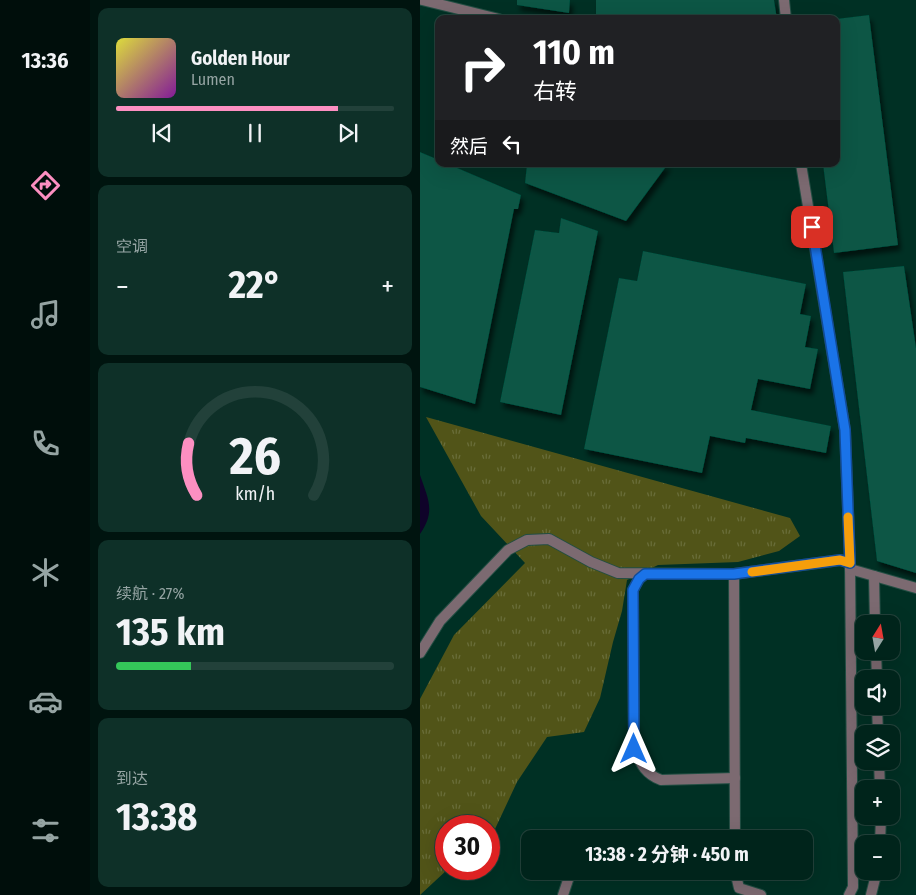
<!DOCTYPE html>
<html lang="zh">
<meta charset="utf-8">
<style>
:root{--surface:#00241b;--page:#0e3028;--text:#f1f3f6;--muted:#95a4a3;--line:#22413a;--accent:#fc8fc1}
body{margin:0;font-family:"Fira Sans Condensed","Noto Sans SC",sans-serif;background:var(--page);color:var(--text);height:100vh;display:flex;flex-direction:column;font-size:19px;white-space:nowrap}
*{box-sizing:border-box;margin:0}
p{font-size:16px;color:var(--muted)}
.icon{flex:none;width:28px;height:28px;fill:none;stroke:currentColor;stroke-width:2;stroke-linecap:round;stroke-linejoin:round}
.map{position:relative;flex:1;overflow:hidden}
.side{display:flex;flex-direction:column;gap:8px;padding:8px;background:#00140f;width:330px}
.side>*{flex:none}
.guide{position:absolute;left:15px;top:15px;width:405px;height:152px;border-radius:10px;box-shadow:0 5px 20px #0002,0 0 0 1px var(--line);background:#202124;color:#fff;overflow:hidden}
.needle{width:32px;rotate:11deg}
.buttons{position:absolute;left:435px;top:615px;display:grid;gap:10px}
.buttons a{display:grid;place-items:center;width:45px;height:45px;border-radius:10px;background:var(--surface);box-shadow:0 5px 20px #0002,0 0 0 1px var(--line);font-size:25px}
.speed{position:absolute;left:15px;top:815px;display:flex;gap:10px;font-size:25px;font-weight:700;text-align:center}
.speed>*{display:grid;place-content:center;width:65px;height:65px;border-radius:50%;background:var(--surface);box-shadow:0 5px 20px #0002,0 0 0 1px var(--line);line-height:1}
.speed .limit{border:8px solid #d22;background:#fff;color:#111}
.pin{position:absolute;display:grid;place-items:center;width:42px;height:42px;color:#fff;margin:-21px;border-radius:10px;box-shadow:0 2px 8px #0006}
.me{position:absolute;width:55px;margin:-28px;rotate:0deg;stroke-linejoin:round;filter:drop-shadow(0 0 4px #0008)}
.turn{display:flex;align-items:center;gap:18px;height:105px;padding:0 15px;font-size:22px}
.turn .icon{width:65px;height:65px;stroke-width:2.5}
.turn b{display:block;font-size:35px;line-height:42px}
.then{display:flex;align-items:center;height:48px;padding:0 15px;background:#0003;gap:10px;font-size:19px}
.big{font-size:38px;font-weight:700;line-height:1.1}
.side .widget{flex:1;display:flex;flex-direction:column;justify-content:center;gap:8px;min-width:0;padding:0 18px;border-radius:10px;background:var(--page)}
.side .dial{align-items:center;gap:0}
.dial svg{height:130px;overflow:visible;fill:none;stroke:var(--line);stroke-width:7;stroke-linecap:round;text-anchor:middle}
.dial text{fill:var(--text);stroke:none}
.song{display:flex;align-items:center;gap:15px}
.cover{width:60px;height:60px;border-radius:8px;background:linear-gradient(135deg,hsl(60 70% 55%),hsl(290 70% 35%))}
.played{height:5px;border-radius:2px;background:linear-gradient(90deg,var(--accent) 80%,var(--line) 80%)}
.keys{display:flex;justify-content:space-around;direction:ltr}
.heat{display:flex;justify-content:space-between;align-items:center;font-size:28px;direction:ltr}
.charge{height:8px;border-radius:4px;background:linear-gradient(90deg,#34c759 27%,var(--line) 0)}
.trip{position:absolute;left:101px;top:830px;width:292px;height:50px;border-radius:10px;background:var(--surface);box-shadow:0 5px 20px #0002,0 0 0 1px var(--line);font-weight:700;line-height:50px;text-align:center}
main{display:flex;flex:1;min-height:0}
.menu{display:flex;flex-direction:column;width:90px;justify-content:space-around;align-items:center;background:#000e0b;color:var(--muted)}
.menu .icon{width:35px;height:35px}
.menu .active{color:var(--accent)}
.menu b{font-size:22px;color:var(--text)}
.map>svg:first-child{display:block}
</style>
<main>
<nav class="menu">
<b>13:36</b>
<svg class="icon active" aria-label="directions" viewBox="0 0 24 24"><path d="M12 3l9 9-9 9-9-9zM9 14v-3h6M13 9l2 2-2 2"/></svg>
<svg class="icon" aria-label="music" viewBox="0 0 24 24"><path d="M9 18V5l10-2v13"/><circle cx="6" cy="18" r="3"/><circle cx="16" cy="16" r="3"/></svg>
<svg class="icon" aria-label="phone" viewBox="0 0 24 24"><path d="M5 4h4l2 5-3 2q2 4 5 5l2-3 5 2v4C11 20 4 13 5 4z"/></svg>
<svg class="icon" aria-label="climate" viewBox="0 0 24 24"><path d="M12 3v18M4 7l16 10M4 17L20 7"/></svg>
<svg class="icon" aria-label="car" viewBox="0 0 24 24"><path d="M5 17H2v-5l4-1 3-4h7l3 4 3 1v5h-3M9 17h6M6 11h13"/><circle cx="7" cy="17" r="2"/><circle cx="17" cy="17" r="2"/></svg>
<svg class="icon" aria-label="filters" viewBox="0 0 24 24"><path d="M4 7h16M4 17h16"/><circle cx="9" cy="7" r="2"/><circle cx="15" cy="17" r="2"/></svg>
</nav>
<section class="side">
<div class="widget">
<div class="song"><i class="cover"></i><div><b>Golden Hour</b><p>Lumen</p></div></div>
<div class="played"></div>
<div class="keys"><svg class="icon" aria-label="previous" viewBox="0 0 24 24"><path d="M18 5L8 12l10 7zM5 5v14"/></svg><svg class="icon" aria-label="pause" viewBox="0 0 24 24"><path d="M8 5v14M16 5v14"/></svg><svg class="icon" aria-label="next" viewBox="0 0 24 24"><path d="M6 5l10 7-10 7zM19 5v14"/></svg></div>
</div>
<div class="widget"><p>空调</p>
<div class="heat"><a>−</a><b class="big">22°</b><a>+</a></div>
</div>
<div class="widget dial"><svg viewBox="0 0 100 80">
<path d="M14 69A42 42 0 1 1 86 69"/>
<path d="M14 69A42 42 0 0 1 9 37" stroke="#fc8fc1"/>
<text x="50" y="56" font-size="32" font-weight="700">26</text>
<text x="50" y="72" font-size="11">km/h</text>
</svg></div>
<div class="widget"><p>续航 · 27%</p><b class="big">135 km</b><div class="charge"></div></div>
<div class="widget"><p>到达</p><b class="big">13:38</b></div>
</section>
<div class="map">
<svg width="496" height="895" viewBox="0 0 496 895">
<defs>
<pattern id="grass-tufts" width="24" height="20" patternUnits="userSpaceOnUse" patternTransform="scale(1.25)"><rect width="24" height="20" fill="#515418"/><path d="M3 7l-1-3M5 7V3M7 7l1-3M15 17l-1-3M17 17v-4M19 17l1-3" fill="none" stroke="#696d39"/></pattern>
<filter id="shadow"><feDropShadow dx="3" dy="5.5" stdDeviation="2.5" flood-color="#0009"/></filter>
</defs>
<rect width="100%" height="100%" fill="#003024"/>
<polygon fill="url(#grass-tufts)" points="6,417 370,518 380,536 359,551 318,562 238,565 207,580 202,611 193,642 180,698 164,732 127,737 97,782 75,829 69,834 69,826 26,826 28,869 0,895 0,699 34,635 105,563 61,516"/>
<path fill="#0f0329" d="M0,475C8,499 16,511 0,534Z"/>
<g fill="#075745" filter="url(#shadow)">
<polygon points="97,0 150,0 149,13 97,5"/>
<polygon points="176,0 354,0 357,19 176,19"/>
<polygon points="449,15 478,245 414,253 403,164 416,164 416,19"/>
<polygon points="0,152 19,160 19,164 28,164 101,195 98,209 94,209 55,404 0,387"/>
<polygon points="107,164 248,164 206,221 105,183"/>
<polygon points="141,218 178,231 141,415 80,402 115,230 139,233"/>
<polygon points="223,251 386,284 380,314 391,316 385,347 398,349 390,389 338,379 331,410 411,426 406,453 326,438 325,443 290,436 282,473 164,449 199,278 217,281"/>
<polygon points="484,266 496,348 496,573 457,561 423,272"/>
</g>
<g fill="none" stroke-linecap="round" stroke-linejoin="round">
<defs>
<g id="minor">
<polyline points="2,0 79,19"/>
<polyline points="364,0 366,19"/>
<polyline points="381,164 425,430 430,563 433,887 429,895"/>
<polyline points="430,569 496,588"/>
<path d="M225,574L219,579L213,590L214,749C221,764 225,774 241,780L315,778"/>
<polyline points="314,574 315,839"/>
<polyline points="454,576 455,624"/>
<polyline points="456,651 457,679"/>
<polyline points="0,653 20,621 88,550 107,540 129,539 171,562 198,573 314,574 421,560 430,563"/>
<polyline points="457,706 458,734"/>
<polyline points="459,761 460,789"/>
<polyline points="460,844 461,816"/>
<polyline points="315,871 319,888 341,895"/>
<polyline points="143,895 151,871"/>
<polyline points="451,895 457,871"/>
</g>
</defs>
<use href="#minor" stroke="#224e43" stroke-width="12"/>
<use href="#minor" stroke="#7c6a71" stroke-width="10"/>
</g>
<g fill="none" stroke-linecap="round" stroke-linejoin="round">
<defs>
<polyline id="route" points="214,749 213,590 219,579 225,574 314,574 420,560 430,563 425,430 392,227"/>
</defs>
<use href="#route" stroke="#114b97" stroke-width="12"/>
<use href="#route" stroke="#1a73e8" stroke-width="9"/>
<polyline stroke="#f59e0b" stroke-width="9" points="332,572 420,560 430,563 428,517"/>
</g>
</svg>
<div class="buttons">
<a><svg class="needle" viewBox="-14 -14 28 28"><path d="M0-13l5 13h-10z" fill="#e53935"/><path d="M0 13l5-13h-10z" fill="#95a4a3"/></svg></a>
<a><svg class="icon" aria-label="sound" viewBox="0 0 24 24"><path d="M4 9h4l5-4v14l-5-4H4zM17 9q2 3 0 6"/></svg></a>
<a><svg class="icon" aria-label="layers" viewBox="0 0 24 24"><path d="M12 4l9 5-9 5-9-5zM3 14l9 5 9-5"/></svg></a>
<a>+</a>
<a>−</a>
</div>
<div class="speed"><div class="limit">30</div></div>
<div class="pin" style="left:392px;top:227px;background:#d93025"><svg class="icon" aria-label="arrive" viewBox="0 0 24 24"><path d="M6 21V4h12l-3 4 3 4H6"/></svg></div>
<svg class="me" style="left:214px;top:749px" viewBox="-20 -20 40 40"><path d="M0-17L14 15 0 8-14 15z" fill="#1a73e8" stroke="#fff" stroke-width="4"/></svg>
<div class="trip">13:38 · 2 分钟 · 450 m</div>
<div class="guide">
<div class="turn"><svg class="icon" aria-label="right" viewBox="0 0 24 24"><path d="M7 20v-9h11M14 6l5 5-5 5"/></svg><div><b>110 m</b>右转</div></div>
<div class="then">然后<svg class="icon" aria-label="left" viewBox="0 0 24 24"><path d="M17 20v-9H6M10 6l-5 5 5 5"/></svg></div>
</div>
</div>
</main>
